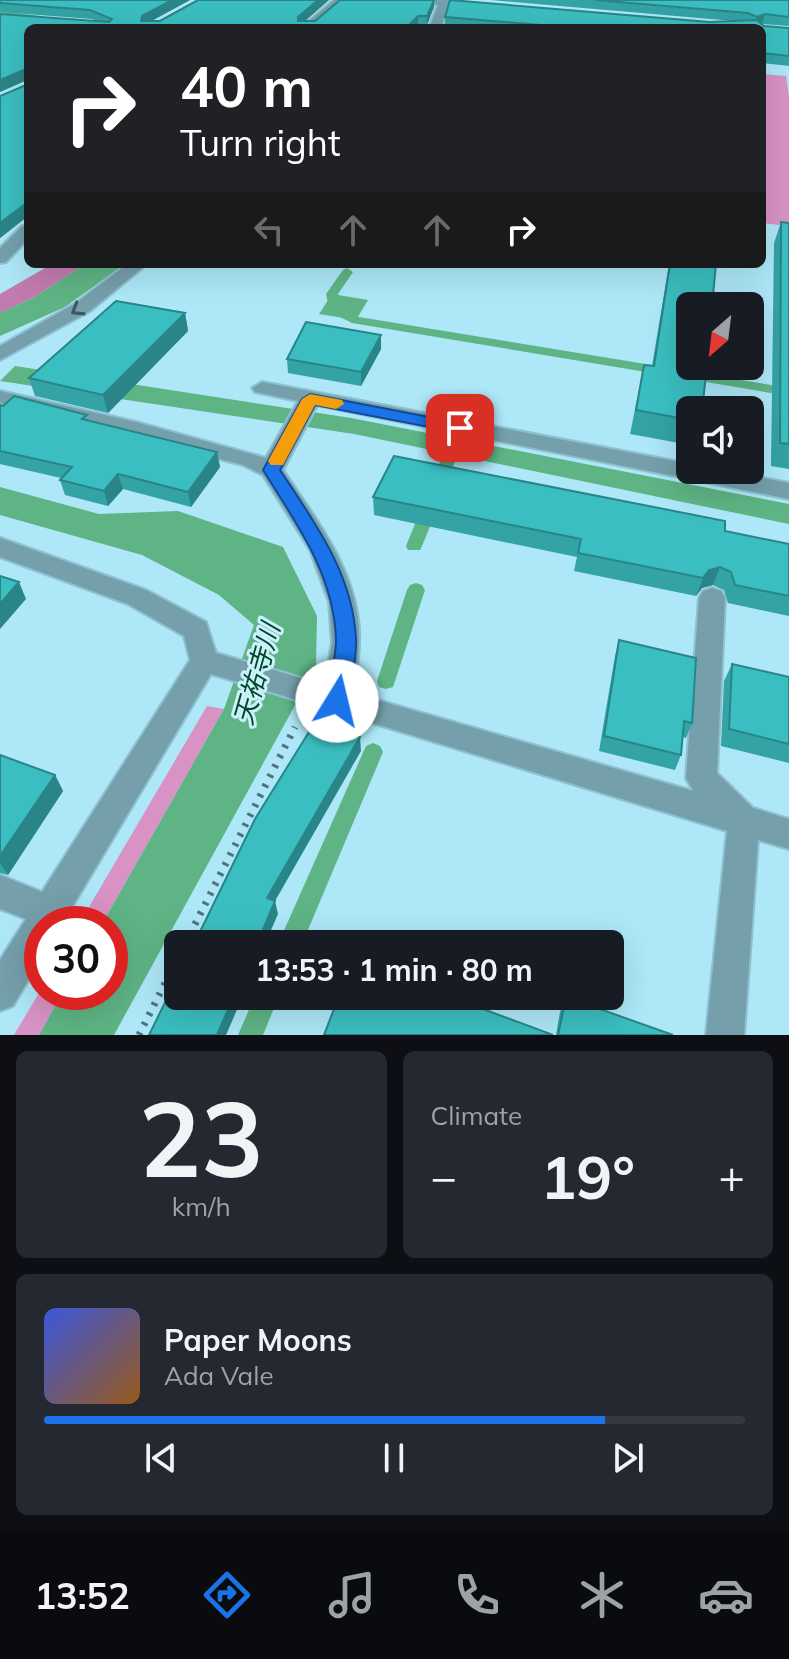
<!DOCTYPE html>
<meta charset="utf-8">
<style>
:root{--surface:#171b24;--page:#242831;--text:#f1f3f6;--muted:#9ea1a6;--line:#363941;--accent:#1a73e8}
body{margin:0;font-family:Mulish,"Noto Sans JP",sans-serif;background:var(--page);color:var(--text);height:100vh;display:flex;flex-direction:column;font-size:30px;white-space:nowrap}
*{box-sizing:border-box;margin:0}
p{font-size:26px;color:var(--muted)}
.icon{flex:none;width:44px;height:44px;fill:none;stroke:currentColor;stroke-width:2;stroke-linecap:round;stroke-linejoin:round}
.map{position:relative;height:1035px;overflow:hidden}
.details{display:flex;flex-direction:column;gap:16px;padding:16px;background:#0d0f14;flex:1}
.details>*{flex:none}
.guide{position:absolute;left:24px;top:24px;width:742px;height:244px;border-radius:12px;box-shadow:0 8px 32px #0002;background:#202124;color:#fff;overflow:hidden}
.needle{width:52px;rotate:208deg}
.fabs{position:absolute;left:676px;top:292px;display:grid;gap:16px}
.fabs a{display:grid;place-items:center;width:88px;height:88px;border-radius:12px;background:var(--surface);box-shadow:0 8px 32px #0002;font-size:40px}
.speed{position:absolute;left:24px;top:906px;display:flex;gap:16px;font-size:40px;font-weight:700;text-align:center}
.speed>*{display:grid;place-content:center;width:104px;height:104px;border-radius:50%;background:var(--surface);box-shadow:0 8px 32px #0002;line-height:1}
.speed .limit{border:12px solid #d22;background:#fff;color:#111}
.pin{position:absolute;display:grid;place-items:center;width:68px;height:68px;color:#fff;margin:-34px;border-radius:16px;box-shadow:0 4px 12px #0006}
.me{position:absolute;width:88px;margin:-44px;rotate:9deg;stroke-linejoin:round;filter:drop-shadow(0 0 6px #0008)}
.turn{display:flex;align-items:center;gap:28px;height:168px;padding:0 24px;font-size:36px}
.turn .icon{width:104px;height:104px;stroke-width:2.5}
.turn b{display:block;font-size:56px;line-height:68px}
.lanes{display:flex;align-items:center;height:76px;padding:0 24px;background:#0003;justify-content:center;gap:40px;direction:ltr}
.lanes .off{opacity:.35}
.big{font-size:60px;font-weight:700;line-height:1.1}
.details .tile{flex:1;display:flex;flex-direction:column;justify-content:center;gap:12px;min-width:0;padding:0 28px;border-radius:12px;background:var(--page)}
.details .dial{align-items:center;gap:0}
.dial b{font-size:104px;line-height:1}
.song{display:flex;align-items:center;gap:24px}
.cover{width:96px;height:96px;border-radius:12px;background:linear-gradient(135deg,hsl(230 70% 55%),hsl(30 70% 35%))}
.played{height:8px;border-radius:4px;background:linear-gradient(90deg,var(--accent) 80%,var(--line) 80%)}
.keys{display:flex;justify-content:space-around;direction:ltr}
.heat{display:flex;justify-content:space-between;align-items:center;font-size:44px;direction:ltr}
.details .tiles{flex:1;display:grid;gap:16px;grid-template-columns:1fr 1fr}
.tile:last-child{grid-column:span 2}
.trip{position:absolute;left:164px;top:930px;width:460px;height:80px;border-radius:12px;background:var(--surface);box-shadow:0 8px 32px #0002;font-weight:700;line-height:80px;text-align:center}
.tabs{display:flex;height:128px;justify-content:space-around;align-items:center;background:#090b0e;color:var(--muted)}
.tabs .icon{width:56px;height:56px}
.tabs .active{color:var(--accent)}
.tabs b{font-size:36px;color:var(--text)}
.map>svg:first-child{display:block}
</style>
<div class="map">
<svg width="789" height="1035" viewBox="0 0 789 1035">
<rect width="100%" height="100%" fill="#ade7f8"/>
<g fill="#d892c4">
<polygon points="762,74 786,76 789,96 789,226 762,223"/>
<polygon points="207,706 224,709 102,924 79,924"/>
<polygon points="42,988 42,992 63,992 39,1035 14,1035"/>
</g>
<polygon fill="#c27baf" points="52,264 85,264 35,297 0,313 0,294"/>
<g fill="#5eb484">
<polygon points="85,264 125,264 65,307 0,336 0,313 35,297"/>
<polygon points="332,294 368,300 356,320 319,314"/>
<polygon points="15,366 351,418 789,504 789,524 354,434 0,381"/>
<polygon points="0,487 99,514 178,511 283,547 317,616 316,667 114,1035 39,1035 63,992 110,992 110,924 102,924 224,709 254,625 219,595 142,555 0,515"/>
</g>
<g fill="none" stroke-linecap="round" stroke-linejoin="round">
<g fill="#5eb484" fill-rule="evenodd">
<polygon points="0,11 40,16 44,18 40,20 0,15"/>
<polygon points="347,268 353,272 338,294 340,307 359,317 664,367 671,371 664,375 352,323 330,312 326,294 343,270"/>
<polygon points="687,371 789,388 789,396 682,378 680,375"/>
<polygon points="454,441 461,446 446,485 443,489 433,489 430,485 447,446"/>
<polygon points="430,501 438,507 422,546 420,550 408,550 406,546 422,507"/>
<polygon points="416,583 422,585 425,590 395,681 393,687 386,689 379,687 377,681 407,590 410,585"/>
<polygon points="373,743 380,746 383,752 302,944 278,944 366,746"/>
<polygon points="255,996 279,996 263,1035 238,1035"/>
</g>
<defs>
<g id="minor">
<polygon points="334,0 346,0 314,28 301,28"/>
<polygon points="414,0 452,0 485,6 480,9 448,6 441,28 429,28 438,5"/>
<polygon points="28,225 28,239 6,262 0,263 0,248 22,226"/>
<polygon points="127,264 147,264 90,311 0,360 0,346 76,303"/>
<path d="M262,382L690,464V470H721L789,483V499L317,405L283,470C317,521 362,577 359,643C359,660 355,676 353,693L693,791L686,778L699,598L703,591L712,588L721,591L725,598L717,773L753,808L789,819V849L758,840L744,1035H706L727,831L211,674L62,924H42V957L13,1006L0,1011V960L26,919L0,909V875L42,892L190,660L184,636L128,604L0,557V538L146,590L206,622L216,653L325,685L332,642L329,602L310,550L263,475L243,465L0,403V391L136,422L266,458L298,401L255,392L252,388Z"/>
</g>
</defs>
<use href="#minor" stroke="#8ec1d0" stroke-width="4"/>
<g stroke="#4f737e" stroke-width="7" stroke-dasharray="3 8" stroke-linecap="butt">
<polyline points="185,944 295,727"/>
<polyline points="139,1035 178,957"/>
</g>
<use href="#minor" fill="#749fab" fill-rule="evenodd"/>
</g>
<g fill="#33a3a6">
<polygon points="0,0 190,0 151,21 160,21 198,0 329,0 305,21 315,21 434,0 434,7 427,25 28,28 28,216 0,238 0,96 26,85 27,80 0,92 0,14 97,21 92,19 0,12"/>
<polygon points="491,0 789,0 789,26 761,24 764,26 789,28 789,66 762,63 762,28 464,28 445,26 445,17 709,22 734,21"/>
<polygon points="781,222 789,223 789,469 771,466 774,243"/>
<polygon points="669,264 716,264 690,410 690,445 630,434 644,365 652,366"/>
<polygon points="185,313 188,331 108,413 35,396 29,378"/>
<polygon points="381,349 361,386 288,373 287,359"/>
<polygon points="0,405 89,421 217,452 220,467 191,507 123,489 108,506 65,495 60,480 61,478 0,464"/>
<polygon points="373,497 725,531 789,544 789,616 728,603 724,590 713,585 702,588 696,596 574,571 577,557 374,515"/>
<polygon points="619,640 692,723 686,738 683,737 681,755 675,770 599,751 615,656"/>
<polygon points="732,664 789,677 789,763 721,746 724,681"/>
<polygon points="0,755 55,775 63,791 8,875 0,873"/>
<polygon points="566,997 673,1035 556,1035 560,1012"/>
</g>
<g fill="#298587">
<polygon points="172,0 190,0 144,25 141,21 142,16"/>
<polygon points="318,0 329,0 299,26 298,17"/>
<polygon points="434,0 434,7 427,25 427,16"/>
<polygon points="765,14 762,23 754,27 757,17"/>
<polygon points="418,16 418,25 415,28 406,28"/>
<polygon points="24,70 27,80 0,92 0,80"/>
<polygon points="28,202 28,216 0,238 0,223"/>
<polygon points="185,313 188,331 108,413 103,395"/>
<polygon points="381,335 381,349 361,386 361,372"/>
<polygon points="217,452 220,467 191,507 188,492"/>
<polygon points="118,474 123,489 108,506 104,491"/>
<polygon points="720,567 713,585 702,588 696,596 703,578 709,570"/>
<polygon points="19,582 26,599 0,629 0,604"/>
<polygon points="360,737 361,751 275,901 278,914 265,944 257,944 267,898"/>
<polygon points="55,775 63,791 8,875 0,863 0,856"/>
<polygon points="234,996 243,996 226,1035 217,1035"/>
</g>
<g fill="#3bbec1" stroke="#298587" stroke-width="2">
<polygon points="0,0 172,0 142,16 141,21 160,21 198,0 318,0 298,17 298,21 315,21 340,0 434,0 427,16 418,16 406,28 28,28 28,73 24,70 0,80 0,14 109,22 112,19 90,10 0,3"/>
<polygon points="450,0 709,22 757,20 764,26 789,28 789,56 762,53 762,28 577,28 445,17"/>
<polygon points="595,0 789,0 789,17 765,14 757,17 748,13"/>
<polygon points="28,75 28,202 0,223 0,96 26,85"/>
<polygon points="781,222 789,223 789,444 780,443"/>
<polygon points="670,264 716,264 712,306 690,306 690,366 707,366 702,410 690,410 690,420 636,410 644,365 654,366"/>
<polygon points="116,301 185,313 103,395 29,378"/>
<polygon points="306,322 381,335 361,372 287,359"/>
<polygon points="14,396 87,415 82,419 217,452 188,492 118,474 104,491 60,480 72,467 0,451 0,405 3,406"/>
<polygon points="394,456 725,521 725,531 789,544 789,596 735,585 731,572 720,567 709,570 703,578 578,553 581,539 373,497"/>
<polygon points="0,576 19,582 0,604"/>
<polygon points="619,640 696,658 692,723 684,721 681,755 604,736"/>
<polygon points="732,664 789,677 789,744 729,729"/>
<polygon points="317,719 360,737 267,898 275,901 257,944 194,944 255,819"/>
<polygon points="0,755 55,775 0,856"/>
<polygon points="178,976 178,996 234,996 217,1035 149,1035"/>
<polygon points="339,996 448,996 553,1035 324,1035"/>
<polygon points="566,997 673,1035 558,1035"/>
</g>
<defs><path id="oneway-chevron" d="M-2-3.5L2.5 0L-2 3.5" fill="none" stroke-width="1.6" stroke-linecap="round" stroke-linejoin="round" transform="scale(2)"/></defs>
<use stroke="#3a5962" href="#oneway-chevron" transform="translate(77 310) rotate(149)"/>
<path fill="#1a73e8" stroke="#114b97" stroke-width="2" d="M310,394L460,423L468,428L460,433L315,405L280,470C315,523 353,574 356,639C357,659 351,681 348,701L345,708L337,710L329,708L326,701C329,682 336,659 336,640C334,574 296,523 263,470L302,399Z"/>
<polygon fill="#f59e0b" points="310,394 342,400 344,404 336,409 315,405 283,465 271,465 268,461 302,399"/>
<g text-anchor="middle" stroke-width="6" stroke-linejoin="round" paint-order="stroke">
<g font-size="26" font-style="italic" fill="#00482a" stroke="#cbf1fc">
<text transform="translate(257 674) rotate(-74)" y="9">天祐寺川</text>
</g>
</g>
</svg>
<div class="fabs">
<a><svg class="needle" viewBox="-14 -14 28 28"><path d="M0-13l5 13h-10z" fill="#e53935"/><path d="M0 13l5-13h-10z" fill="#9ea1a6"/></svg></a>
<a><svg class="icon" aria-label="sound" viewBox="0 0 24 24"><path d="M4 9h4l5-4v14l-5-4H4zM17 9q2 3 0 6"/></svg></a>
</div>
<div class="speed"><div class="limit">30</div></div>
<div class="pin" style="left:460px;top:428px;background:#d93025"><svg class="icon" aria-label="arrive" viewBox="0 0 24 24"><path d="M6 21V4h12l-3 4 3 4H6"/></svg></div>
<svg class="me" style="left:337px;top:701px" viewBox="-20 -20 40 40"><circle r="19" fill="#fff"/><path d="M0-13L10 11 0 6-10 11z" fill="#1a73e8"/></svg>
<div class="trip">13:53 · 1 min · 80 m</div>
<div class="guide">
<div class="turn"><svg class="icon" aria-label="right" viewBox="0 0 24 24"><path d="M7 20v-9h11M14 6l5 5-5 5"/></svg><div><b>40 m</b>Turn right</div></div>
<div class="lanes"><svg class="icon off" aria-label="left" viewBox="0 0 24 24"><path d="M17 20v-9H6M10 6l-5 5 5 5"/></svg><svg class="icon off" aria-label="ahead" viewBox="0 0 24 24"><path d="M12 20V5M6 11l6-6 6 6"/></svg><svg class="icon off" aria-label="ahead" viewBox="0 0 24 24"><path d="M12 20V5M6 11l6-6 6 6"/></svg><svg class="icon" aria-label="right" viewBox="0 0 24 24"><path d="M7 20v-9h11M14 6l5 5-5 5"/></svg></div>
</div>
</div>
<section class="details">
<div class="tiles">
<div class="tile dial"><b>23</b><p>km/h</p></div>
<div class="tile"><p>Climate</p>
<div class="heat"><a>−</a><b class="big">19°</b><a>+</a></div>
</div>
<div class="tile">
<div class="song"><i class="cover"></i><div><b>Paper Moons</b><p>Ada Vale</p></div></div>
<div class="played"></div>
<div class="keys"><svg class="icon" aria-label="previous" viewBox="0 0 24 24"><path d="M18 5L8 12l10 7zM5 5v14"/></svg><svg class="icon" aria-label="pause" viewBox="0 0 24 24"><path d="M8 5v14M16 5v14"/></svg><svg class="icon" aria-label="next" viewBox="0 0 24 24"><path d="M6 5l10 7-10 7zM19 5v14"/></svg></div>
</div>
</div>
</section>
<nav class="tabs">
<b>13:52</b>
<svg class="icon active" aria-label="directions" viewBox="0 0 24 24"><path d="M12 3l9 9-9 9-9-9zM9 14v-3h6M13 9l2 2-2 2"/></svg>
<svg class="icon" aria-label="music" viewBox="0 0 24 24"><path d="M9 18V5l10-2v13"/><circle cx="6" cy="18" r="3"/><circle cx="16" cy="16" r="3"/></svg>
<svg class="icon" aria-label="phone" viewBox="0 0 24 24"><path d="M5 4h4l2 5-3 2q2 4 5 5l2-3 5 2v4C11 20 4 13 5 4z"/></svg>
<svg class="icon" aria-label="climate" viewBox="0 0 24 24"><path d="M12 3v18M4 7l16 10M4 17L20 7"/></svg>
<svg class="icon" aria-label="car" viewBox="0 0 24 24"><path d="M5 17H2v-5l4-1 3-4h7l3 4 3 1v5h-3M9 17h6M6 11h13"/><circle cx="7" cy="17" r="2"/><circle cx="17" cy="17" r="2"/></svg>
</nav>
